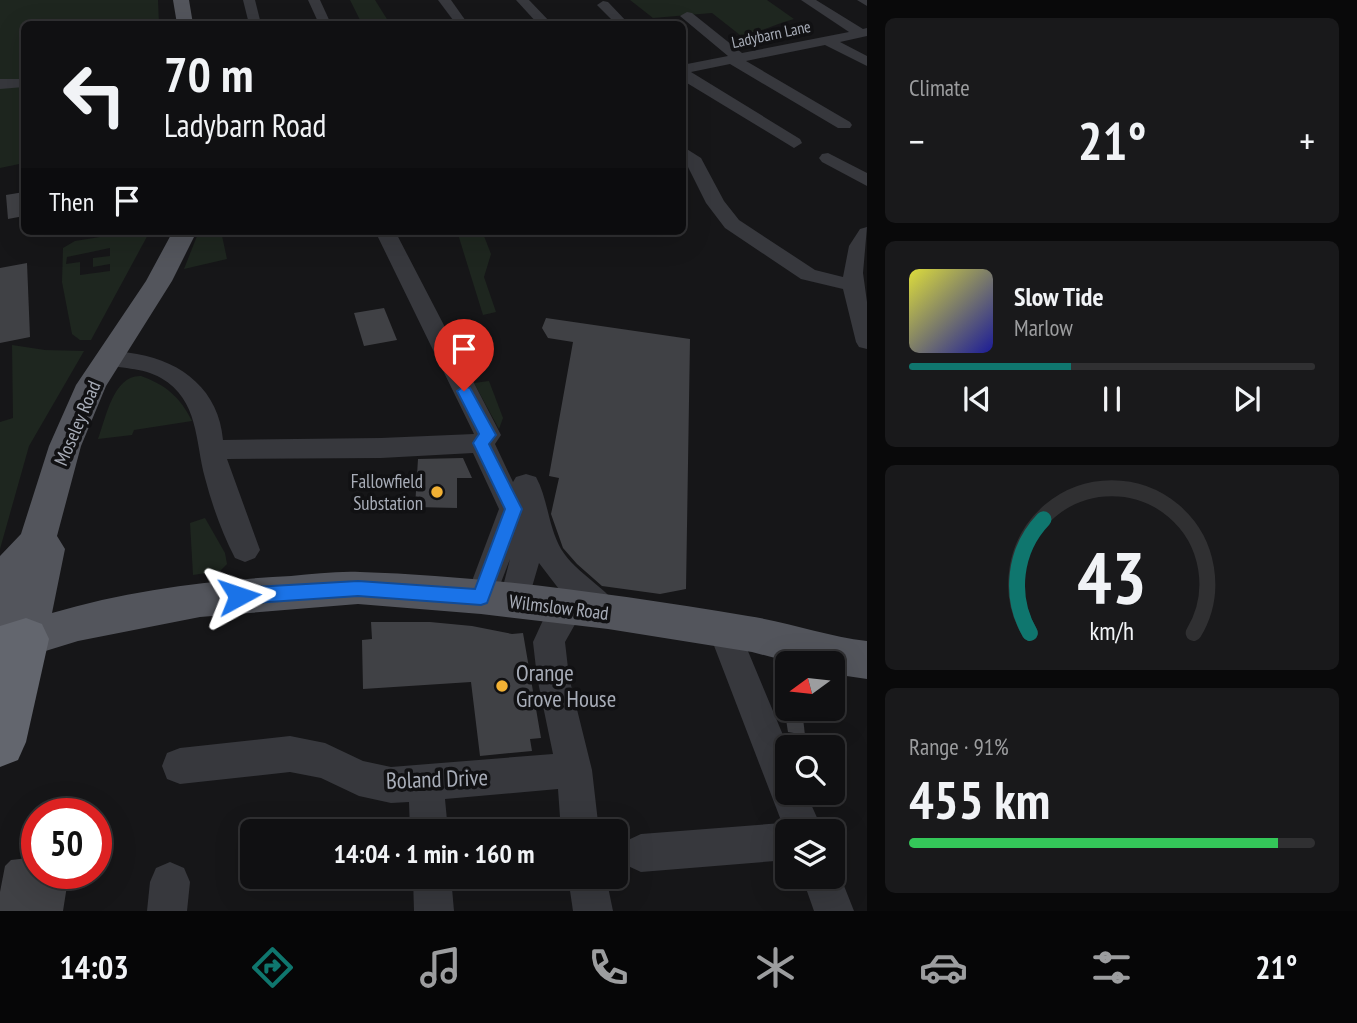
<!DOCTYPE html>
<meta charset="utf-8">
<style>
:root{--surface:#101012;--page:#19191b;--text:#f1f3f6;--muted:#9c9d9f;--line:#303032;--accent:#0f766e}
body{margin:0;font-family:"PT Sans Narrow",sans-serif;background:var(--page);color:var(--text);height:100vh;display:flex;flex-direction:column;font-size:26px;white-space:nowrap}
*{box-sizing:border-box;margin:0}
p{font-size:23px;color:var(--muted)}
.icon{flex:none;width:38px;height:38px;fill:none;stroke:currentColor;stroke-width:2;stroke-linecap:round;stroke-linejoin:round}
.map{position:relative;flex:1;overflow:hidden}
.side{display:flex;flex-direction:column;gap:18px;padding:18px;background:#09090a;width:490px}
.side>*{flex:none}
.guide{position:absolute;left:21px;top:21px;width:665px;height:214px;border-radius:10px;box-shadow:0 7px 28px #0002,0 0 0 2px var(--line);background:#101012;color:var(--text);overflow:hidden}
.needle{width:46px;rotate:255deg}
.fabs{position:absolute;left:775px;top:651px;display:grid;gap:14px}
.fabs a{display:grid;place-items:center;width:70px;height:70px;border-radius:10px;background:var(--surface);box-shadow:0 7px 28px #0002,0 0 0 2px var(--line);font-size:35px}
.speed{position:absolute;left:21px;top:798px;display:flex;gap:14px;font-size:35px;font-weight:700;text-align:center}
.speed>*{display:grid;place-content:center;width:91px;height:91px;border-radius:50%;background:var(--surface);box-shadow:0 7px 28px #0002,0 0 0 2px var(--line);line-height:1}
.speed .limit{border:10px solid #d22;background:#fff;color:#111}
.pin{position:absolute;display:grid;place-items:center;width:60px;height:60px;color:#fff;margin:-72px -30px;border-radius:50% 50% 50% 0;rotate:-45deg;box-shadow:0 0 7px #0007}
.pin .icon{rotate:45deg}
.me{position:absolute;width:77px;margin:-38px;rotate:85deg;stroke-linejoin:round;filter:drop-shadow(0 0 5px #0008)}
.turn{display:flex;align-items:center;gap:24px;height:147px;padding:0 28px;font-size:32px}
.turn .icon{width:91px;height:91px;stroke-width:2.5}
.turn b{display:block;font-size:49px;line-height:60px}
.then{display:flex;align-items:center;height:66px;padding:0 28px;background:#0003;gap:14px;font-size:26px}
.big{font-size:52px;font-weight:800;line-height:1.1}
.side .widget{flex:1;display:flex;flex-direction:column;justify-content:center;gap:10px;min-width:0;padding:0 24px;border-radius:10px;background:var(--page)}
.side .dial{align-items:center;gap:0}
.dial svg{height:182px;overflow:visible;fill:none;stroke:var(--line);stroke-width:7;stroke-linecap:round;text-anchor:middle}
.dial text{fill:var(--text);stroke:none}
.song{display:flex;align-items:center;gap:21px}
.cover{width:84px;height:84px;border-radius:10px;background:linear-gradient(135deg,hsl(60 70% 55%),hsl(240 70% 35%))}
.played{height:7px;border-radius:4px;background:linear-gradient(90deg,var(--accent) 40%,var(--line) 40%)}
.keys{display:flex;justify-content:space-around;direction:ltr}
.heat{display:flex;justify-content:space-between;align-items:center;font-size:38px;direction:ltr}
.charge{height:10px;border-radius:5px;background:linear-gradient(90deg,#34c759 91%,var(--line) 0)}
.trip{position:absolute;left:240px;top:819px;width:388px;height:70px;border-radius:10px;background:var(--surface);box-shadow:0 7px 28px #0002,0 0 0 2px var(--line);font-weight:800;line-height:70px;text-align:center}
.menu{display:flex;height:112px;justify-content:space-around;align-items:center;background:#060607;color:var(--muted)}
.menu .icon{width:49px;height:49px}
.menu .on{color:var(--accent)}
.menu b{font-size:32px;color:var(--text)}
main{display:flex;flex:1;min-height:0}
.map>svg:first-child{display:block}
</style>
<main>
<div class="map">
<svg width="867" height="911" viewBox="0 0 867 911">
<rect width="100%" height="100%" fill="#161618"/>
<g fill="#1e261f" fill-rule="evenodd">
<polygon points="0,0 158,0 159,24 24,24 24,79 0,80"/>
<polygon points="350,0 375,0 390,24 362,24"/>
<path d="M630,0H767L794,19C775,24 760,33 740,35L712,13L653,18Z"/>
<polygon points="24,86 24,163 0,168 0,87"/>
<path d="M137,231H150L91,340H80L72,334L62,282L63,248L75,241ZM110,248V256L93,258V267L110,264V271L80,275V262L66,264L67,257Z"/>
<polygon points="199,231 221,231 227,259 184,269"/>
<polygon points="457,231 482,231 491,254 484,277 496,312 483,315"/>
<polygon points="12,345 45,350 84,351 29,446 0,549 0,422 13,418"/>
<path d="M141,376C166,385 180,397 192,421L134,430L132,435L98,439C106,418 113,375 141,376Z"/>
<polygon points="489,381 503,418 499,429 474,383"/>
<polygon points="205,518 225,553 227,564 220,571 193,575 190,523"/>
</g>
<g fill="#404145">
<polygon points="24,192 24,216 8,219 6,195"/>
<polygon points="27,263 30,337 0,343 0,268"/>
<polygon points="384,308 397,340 364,346 354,313"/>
<polygon points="546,318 690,339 686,589 660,594 602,586 577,564 563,548 551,514 559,478 549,476 573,342 548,338 542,328"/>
<polygon points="463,458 472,478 457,478 457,508 415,507 418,459"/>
<polygon points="371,622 430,622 472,626 512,634 523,633 541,738 530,739 532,751 480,756 471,682 363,689 362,640 372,639"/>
<polygon points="784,707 802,710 805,735 788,732"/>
<polygon points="37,857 37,873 69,873 63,911 0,911 0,892 5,866 11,860"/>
</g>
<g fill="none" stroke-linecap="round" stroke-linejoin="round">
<g fill="#37383d" fill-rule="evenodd">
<polygon points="243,0 255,0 261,24 249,24"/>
<polygon points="308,0 320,0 331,24 319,24"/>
<polygon points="438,0 451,0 468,24 456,24"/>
<polygon points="516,0 529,0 552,24 538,24"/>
<polygon points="801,0 816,0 863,29 867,28 867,36 840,42 867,56 867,66 825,45 746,61 850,122 852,125 850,128 838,128 730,64 691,72 800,139 802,143 794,148 682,80 682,65 728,56 680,16 687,12 692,13 742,53 849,32"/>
<polygon points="857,0 867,0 867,6"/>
<polygon points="603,1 608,2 629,24 616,24 597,5"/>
<polygon points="0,79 24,79 24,87 0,89"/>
<polygon points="682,146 701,158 724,201 739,220 815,270 843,277 849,246 860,229 867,227 863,273 867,302 867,349 859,347 856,342 843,289 801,279 725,228 706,203 687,165 682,160"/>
<polygon points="828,153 867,173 867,186 822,162 819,158 822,154"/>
<path d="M375,231H395L501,435L495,444L513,482L516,477L526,474L536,477C548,499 548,526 561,549C576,574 611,590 620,611L616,621L605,625L582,612L565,642L569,677L592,770L599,831H561L558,789L445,799L448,831H410L409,802L391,803L359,796L321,778L290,772L180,784L167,779L162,766L167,753L180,748L290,736L325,743L363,761L391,767L553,754L537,677L533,642L544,618L557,599L565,597L539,563L525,611L514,615L503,611L499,602L510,559L492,606L481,610L470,606L466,597L499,509L473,453L381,458L227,459L260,550L255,558L245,562L235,558C222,533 212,505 205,478C195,441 199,400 161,378C142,367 120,369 99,363L95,358L99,353C111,349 124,352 137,354C183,362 219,391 223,440L381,438L474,434Z"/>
<polygon points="724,616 735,620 788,747 788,793 806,793 823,831 788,831 788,860 641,872 628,866 622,853 628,840 641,834 782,823 708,630 713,620"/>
<polygon points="170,862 184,868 190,882 187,911 147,911 150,882 156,868"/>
<polygon points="833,863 835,863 854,911 814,911 802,877 833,877"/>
<polygon points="413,877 451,877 454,911 414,911"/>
<polygon points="568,877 606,877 613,911 573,911"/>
</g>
<g fill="#53555c" fill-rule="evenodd">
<polygon points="173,0 189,0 193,24 177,24"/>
<path d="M173,231H197L172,281L106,386L81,446L57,536L65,549L52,613C129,590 211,580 291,576C314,574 337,571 360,572C490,576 620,595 748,616C788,622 826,636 867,641V679L833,674V663H794L752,652L608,629L481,614L358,604L200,617L78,641L26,657L12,652L6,639L8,633L0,635V556L21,534L49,446L76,385L146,281Z"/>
</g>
<polygon fill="#63666e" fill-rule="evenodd" points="26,618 42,624 49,639 26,742 18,760 0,767 0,626"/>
</g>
<polygon fill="#1a73e8" stroke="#114b97" stroke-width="2" points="464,386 470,388 496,435 489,444 522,509 487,603 481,605 358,596 239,604 232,601 229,596 232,590 239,588 358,581 475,589 505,509 473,443 479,434 457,391"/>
<g fill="#f2b134" stroke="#111113" stroke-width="2.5">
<circle cx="437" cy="492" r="7"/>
<circle cx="502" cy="686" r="7"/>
</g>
<g text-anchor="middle" stroke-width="7" stroke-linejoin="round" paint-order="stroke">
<g font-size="16" fill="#a8adb8" stroke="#111113">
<text transform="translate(771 34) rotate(-12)" y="6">Ladybarn Lane</text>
</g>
<g font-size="19" fill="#a8adb8" stroke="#111113">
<text transform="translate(77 423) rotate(-67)" y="7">Moseley Road</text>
<text transform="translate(559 607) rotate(7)" y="7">Wilmslow Road</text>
</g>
<g font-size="19" fill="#a8adb8" stroke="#111113" text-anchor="end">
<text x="423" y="488">Fallowfield<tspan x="423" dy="22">Substation</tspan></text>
</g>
<g font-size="23" fill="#a8adb8" stroke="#111113" text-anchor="start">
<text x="516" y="681">Orange<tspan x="516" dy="26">Grove House</tspan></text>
</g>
<g font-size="23" fill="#a8adb8" stroke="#111113">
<text transform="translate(437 779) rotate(-2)" y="8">Boland Drive</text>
</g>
</g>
</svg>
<div class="fabs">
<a><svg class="needle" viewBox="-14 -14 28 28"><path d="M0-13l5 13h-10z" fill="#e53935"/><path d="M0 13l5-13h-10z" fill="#9c9d9f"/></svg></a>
<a><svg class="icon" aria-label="search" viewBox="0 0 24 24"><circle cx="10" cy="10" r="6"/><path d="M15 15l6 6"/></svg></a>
<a><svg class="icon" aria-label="layers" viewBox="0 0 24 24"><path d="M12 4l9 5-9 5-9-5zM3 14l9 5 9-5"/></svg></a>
</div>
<div class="speed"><div class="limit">50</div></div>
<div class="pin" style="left:464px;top:391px;background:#d93025"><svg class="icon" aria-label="arrive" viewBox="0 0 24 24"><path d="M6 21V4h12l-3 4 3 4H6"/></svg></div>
<svg class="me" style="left:239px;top:596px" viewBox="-20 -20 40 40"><path d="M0-17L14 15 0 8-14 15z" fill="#1a73e8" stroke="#fff" stroke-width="4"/></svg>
<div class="trip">14:04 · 1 min · 160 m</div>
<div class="guide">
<div class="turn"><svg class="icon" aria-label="left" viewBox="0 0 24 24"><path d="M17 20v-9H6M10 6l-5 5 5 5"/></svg><div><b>70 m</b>Ladybarn Road</div></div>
<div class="then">Then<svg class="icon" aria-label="arrive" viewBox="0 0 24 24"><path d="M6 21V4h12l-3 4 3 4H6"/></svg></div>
</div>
</div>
<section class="side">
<div class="widget"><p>Climate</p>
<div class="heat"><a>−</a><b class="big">21°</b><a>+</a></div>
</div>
<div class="widget">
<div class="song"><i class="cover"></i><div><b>Slow Tide</b><p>Marlow</p></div></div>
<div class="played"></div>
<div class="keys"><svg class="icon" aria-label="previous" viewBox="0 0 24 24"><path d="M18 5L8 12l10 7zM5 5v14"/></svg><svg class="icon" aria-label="pause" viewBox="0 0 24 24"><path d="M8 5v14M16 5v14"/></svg><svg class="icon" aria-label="next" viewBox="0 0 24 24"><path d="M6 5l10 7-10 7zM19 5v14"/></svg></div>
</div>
<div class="widget dial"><svg viewBox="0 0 100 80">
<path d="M14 69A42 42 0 1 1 86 69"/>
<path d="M14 69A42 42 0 0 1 20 19" stroke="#0f766e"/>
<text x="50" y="56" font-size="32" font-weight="700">43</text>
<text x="50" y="72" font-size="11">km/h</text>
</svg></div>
<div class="widget"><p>Range · 91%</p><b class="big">455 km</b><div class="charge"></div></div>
</section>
</main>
<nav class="menu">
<b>14:03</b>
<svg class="icon on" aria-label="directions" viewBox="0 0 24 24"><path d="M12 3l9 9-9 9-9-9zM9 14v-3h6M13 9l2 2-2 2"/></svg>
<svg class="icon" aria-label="music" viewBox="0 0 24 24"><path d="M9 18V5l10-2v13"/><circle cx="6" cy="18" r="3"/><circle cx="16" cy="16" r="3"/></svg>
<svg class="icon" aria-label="phone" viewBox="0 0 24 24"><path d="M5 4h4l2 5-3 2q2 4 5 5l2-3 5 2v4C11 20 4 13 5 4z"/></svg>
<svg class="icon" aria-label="climate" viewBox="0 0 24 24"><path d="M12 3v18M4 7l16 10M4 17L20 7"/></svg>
<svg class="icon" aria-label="car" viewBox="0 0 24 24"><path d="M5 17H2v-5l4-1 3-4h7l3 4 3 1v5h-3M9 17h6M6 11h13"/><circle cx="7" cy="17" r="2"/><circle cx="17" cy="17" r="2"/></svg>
<svg class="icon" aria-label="filters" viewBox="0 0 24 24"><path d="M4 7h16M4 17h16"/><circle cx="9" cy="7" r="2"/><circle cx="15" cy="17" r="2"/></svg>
<b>21°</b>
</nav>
